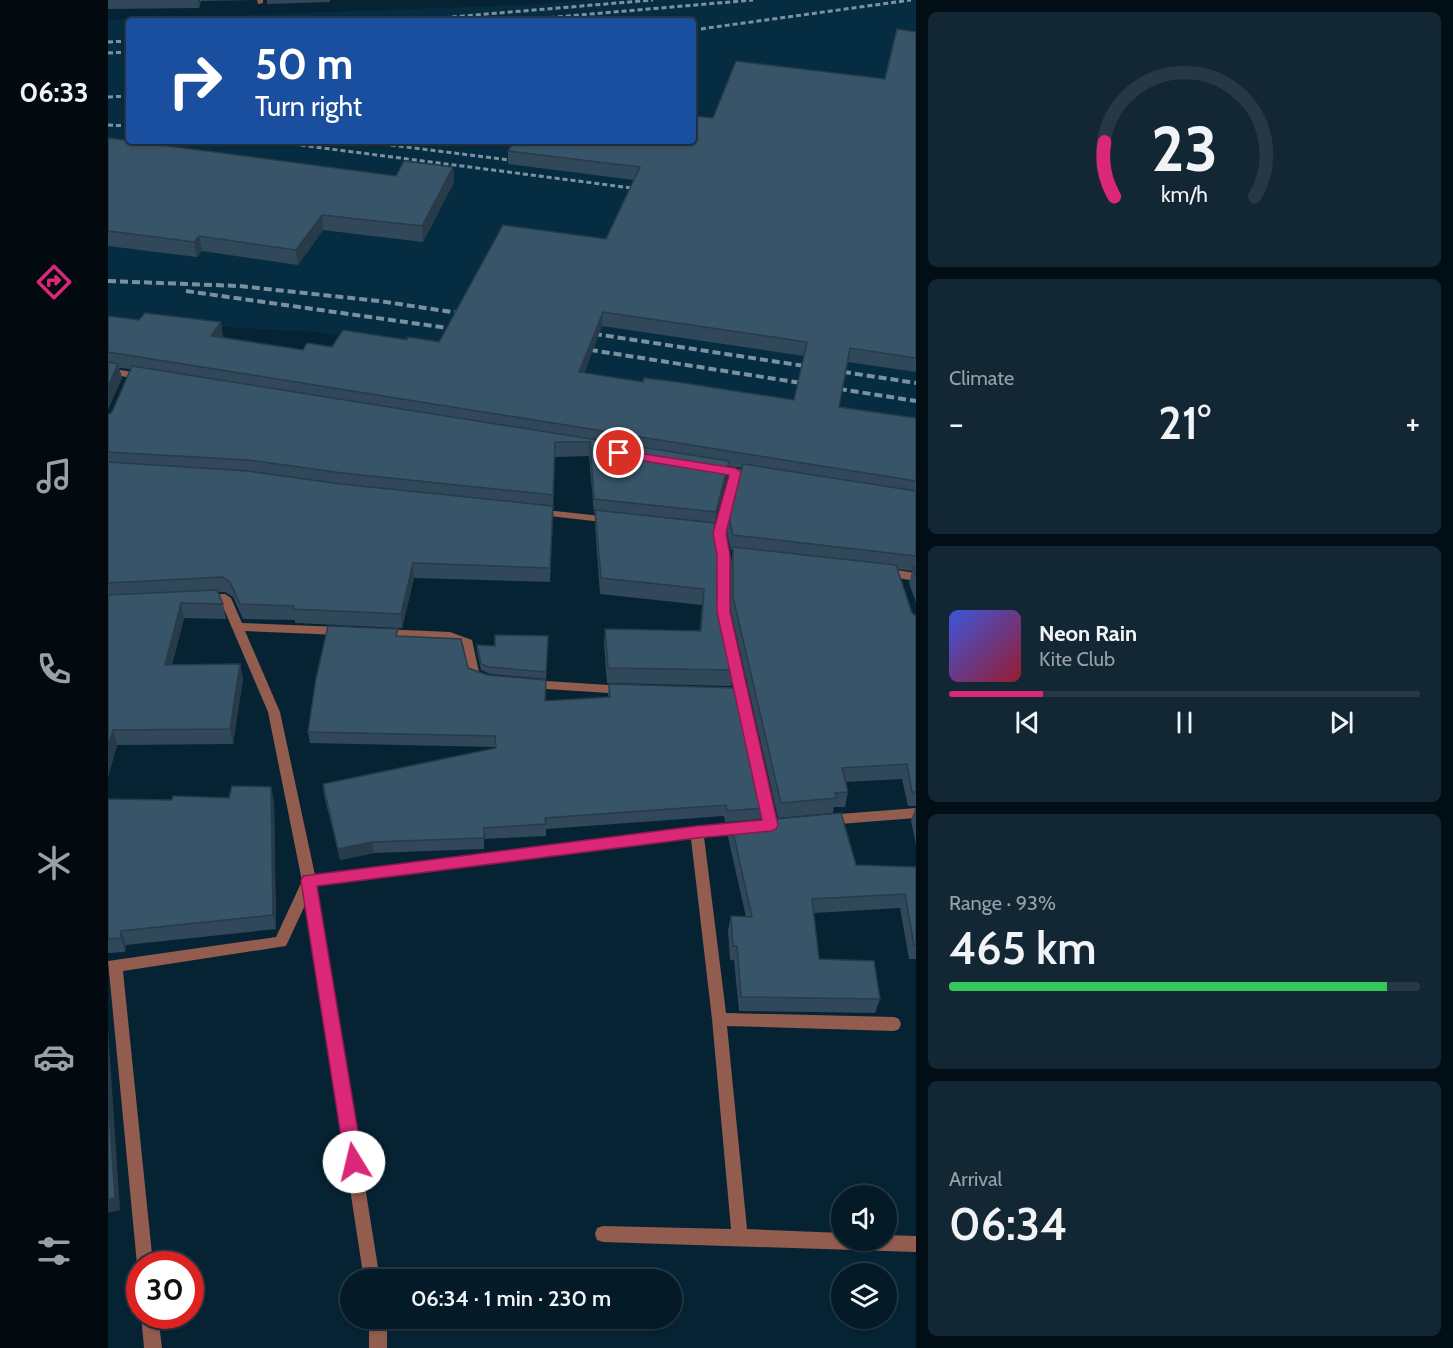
<!DOCTYPE html>
<meta charset="utf-8">
<style>
:root{--surface:#041a27;--page:#122733;--text:#f1f3f6;--muted:#97a1a7;--line:#253844;--accent:#db2777}
body{margin:0;font-family:Cabin,sans-serif;background:var(--page);color:var(--text);height:100vh;display:flex;flex-direction:column;font-size:22px;white-space:nowrap}
*{box-sizing:border-box;margin:0}
p{font-size:20px;color:var(--muted)}
.icon{flex:none;width:33px;height:33px;fill:none;stroke:currentColor;stroke-width:2;stroke-linecap:round;stroke-linejoin:round}
.map{position:relative;flex:1;overflow:hidden}
.details{display:flex;flex-direction:column;gap:12px;padding:12px;background:#020e15;width:537px}
.details>*{flex:none}
.top-card{position:absolute;left:18px;top:18px;width:570px;height:126px;border-radius:6px;box-shadow:0 2px 4px #0004,0 0 0 2px var(--line);background:#1a4fa0;color:#fff;overflow:hidden}
.fabs{position:absolute;left:723px;top:1185px;display:grid;gap:12px}
.fabs a{display:grid;place-items:center;width:66px;height:66px;border-radius:50%;background:var(--surface);box-shadow:0 2px 4px #0004,0 0 0 2px var(--line);font-size:30px}
.speed{position:absolute;left:18px;top:1251px;display:flex;gap:12px;font-size:30px;font-weight:700;text-align:center}
.speed>*{display:grid;place-content:center;width:78px;height:78px;border-radius:50%;background:var(--surface);box-shadow:0 2px 4px #0004,0 0 0 2px var(--line);line-height:1}
.speed .limit{border:9px solid #d22;background:#fff;color:#111}
.pin{position:absolute;display:grid;place-items:center;width:51px;height:51px;color:#fff;margin:-26px;border:3px solid #fff;border-radius:50%;box-shadow:0 2px 6px #0007}
.me{position:absolute;width:66px;margin:-33px;rotate:351deg;stroke-linejoin:round;filter:drop-shadow(0 0 4px #0008)}
.turn{display:flex;align-items:center;gap:21px;height:126px;padding:0 30px;font-size:27px}
.turn .icon{width:78px;height:78px;stroke-width:2.5}
.turn b{display:block;font-size:42px;line-height:51px}
.big{font-size:45px;font-weight:600;line-height:1.1}
.details .tile{flex:1;display:flex;flex-direction:column;justify-content:center;gap:9px;min-width:0;padding:0 21px;border-radius:9px;background:var(--page)}
.details .dial{align-items:center;gap:0}
.dial svg{height:156px;overflow:visible;fill:none;stroke:var(--line);stroke-width:7;stroke-linecap:round;text-anchor:middle}
.dial text{fill:var(--text);stroke:none}
.song{display:flex;align-items:center;gap:18px}
.cover{width:72px;height:72px;border-radius:9px;background:linear-gradient(135deg,hsl(230 70% 55%),hsl(350 70% 35%))}
.played{height:6px;border-radius:3px;background:linear-gradient(90deg,var(--accent) 20%,var(--line) 20%)}
.keys{display:flex;justify-content:space-around;direction:ltr}
.heat{display:flex;justify-content:space-between;align-items:center;font-size:33px;direction:ltr}
.charge{height:9px;border-radius:4px;background:linear-gradient(90deg,#34c759 93%,var(--line) 0)}
.trip{position:absolute;left:232px;top:1269px;width:342px;height:60px;border-radius:30px;background:var(--surface);box-shadow:0 2px 4px #0004,0 0 0 2px var(--line);font-weight:600;line-height:60px;text-align:center}
main{display:flex;flex:1;min-height:0}
.dock{display:flex;flex-direction:column;width:108px;justify-content:space-around;align-items:center;background:#020a10;color:var(--muted)}
.dock .icon{width:42px;height:42px}
.dock .selected{color:var(--accent)}
.dock b{font-size:27px;color:var(--text)}
.map>svg:first-child{display:block}
</style>
<main>
<nav class="dock">
<b>06:33</b>
<svg class="icon selected" aria-label="directions" viewBox="0 0 24 24"><path d="M12 3l9 9-9 9-9-9zM9 14v-3h6M13 9l2 2-2 2"/></svg>
<svg class="icon" aria-label="music" viewBox="0 0 24 24"><path d="M9 18V5l10-2v13"/><circle cx="6" cy="18" r="3"/><circle cx="16" cy="16" r="3"/></svg>
<svg class="icon" aria-label="phone" viewBox="0 0 24 24"><path d="M5 4h4l2 5-3 2q2 4 5 5l2-3 5 2v4C11 20 4 13 5 4z"/></svg>
<svg class="icon" aria-label="climate" viewBox="0 0 24 24"><path d="M12 3v18M4 7l16 10M4 17L20 7"/></svg>
<svg class="icon" aria-label="car" viewBox="0 0 24 24"><path d="M5 17H2v-5l4-1 3-4h7l3 4 3 1v5h-3M9 17h6M6 11h13"/><circle cx="7" cy="17" r="2"/><circle cx="17" cy="17" r="2"/></svg>
<svg class="icon" aria-label="filters" viewBox="0 0 24 24"><path d="M4 7h16M4 17h16"/><circle cx="9" cy="7" r="2"/><circle cx="15" cy="17" r="2"/></svg>
</nav>
<div class="map">
<svg width="808" height="1348" viewBox="0 0 808 1348">
<rect width="100%" height="100%" fill="#062334"/>
<path fill="#062c42" fill-rule="evenodd" d="M479,0H808V422L209,332L0,321V20L417,5ZM21,21H585V141H21Z"/>
<g fill="none" stroke-linecap="round" stroke-linejoin="round">
<g fill="#925c4e" fill-rule="evenodd">
<polygon points="149,0 155,0 155,3 150,4"/>
<polygon points="627,469 632,472 617,533 622,555 621,612 670,825 668,829 663,830 658,829 656,825 609,612 610,555 607,533 622,472"/>
<polygon points="428,509 503,517 508,520 503,523 424,514 423,512 424,510"/>
<polygon points="775,568 808,573 808,581 771,575 769,572 771,569"/>
<polygon points="117,594 123,598 134,623 233,627 239,631 233,635 137,631 172,712 207,875 589,827 636,822 641,823 643,827 641,831 636,832 596,837 618,1013 786,1017 791,1019 793,1024 791,1029 786,1031 619,1026 639,1229 734,1233 734,1240 778,1240 778,1235 808,1236 808,1252 495,1242 489,1240 487,1234 489,1228 495,1226 623,1229 604,1019 583,839 209,886 272,1280 256,1280 198,903 178,946 15,971 45,1264 32,1264 31,1270 29,1264 0,961 168,937 194,881 160,712 113,602 97,603 91,599 97,595"/>
<polygon points="274,629 342,632 364,640 371,672 380,676 382,679 376,683 361,677 355,645 341,640 270,636 268,633"/>
<polygon points="423,680 516,686 522,690 516,694 423,688 417,684"/>
<polygon points="808,808 808,818 719,825 714,824 712,820 714,816 719,815"/>
<polygon points="33,1316 50,1316 54,1348 36,1348"/>
<rect x="261" y="1318" width="18" height="30"/>
</g>
<g fill="#925c4e" fill-rule="evenodd">
<polygon points="0,368 37,374 42,377 37,380 0,374"/>
<polygon points="605,465 647,472 652,475 647,478 601,470 600,468"/>
</g>
<g stroke="#7c919f" stroke-width="3" stroke-dasharray="5 3" stroke-linecap="butt">
<polyline points="296,21 545,0"/>
<polyline points="402,21 645,0"/>
<polyline points="585,30 803,0"/>
<polyline points="0,42 21,41"/>
<polyline points="0,53 21,52"/>
<polyline points="0,97 21,96"/>
<polyline points="0,125 21,126"/>
<polyline points="161,141 539,190"/>
<polyline points="251,141 417,162"/>
</g>
<g stroke="#7c919f" stroke-width="4" stroke-dasharray="8 4" stroke-linecap="butt">
<polyline points="0,281 131,286 271,301 364,315"/>
<polyline points="78,291 354,330"/>
<polyline points="474,332 808,383"/>
<polyline points="470,348 808,401"/>
</g>
</g>
<g fill="#304859" fill-rule="evenodd">
<polygon points="0,0 147,0 93,1 91,8 0,9"/>
<polygon points="159,0 222,0 222,2 159,4"/>
<path d="M808,32V372L740,362L731,407L808,418V603L801,583L804,571L789,569L804,613L808,616V806H800L794,779L738,782L740,792L737,807H726L725,813L670,818L623,612V562L625,550H623L619,533L621,518L634,468L620,466L619,476L607,523L609,597L626,670L623,686L499,683L496,644L497,629L592,631L594,605L492,594L487,525V514H486L481,456L447,457L442,582L306,578L294,628L187,623V620L135,619L125,597L117,592H110L115,604L118,619L76,618L64,665L132,664L135,679L125,744L9,745L0,777V415L4,412L23,369L11,368L14,378L0,409V316L115,336V337L195,350L299,340L331,342L498,239L526,180L400,164V151L605,118L777,79ZM494,326L696,356L686,400L535,382L476,373Z"/>
<polygon points="0,138 288,176 345,167 346,182 315,242 215,230 190,265 94,251 89,257 0,246"/>
<polygon points="291,636 360,668 437,701 500,698 501,684 655,808 653,819 617,822 616,816 438,829 438,836 376,839 376,849 266,853 232,860 216,795 215,784 387,749 387,747 202,743 200,732"/>
<polygon points="440,636 438,679 382,674 373,670 369,651 369,645 387,646"/>
<polygon points="0,799 166,801 168,929 18,945 17,952 0,953"/>
<polygon points="808,806 808,845 803,821"/>
<polygon points="623,823 748,865 808,867 808,959 801,959 792,908 706,913 711,959 772,999 767,1013 631,1011 626,960 622,960 620,930 623,916 638,917 620,837"/>
</g>
<g fill="#273b49">
<polygon points="90,0 92,0 91,8"/>
<polygon points="345,167 346,182 315,242 314,226"/>
<polygon points="214,215 215,230 190,265 188,250"/>
<polygon points="91,236 94,251 89,257 86,242"/>
<polygon points="495,312 494,326 471,387 471,372"/>
<polygon points="113,322 115,336 106,350 103,336"/>
<polygon points="10,364 14,378 0,409 0,387"/>
<polygon points="621,461 619,476 606,527 608,512"/>
<polygon points="305,563 306,578 294,628 293,614"/>
<polygon points="73,603 76,618 60,680 57,665"/>
<polygon points="132,664 135,679 125,744 122,729"/>
<polygon points="5,730 9,745 0,777 0,747"/>
<polygon points="163,787 166,801 168,929 165,915"/>
<polygon points="264,842 266,853 232,860 230,849"/>
<polygon points="13,931 18,945 17,952 13,938"/>
<polygon points="0,1028 12,1210 0,1213"/>
</g>
<g fill="#385468" stroke="#273b49" stroke-width="1.5" fill-rule="evenodd">
<path d="M789,29L808,32V358L742,348L731,407L808,418V481L0,352V316L31,320L37,313L113,322L103,336L195,350L199,343L224,347L235,330L299,340L300,337L331,342L395,225L498,239L532,167L400,151L406,141H585V116L605,118L628,61L777,79ZM495,312L699,342L686,400L569,382L536,378L535,382L471,372Z"/>
<polygon points="0,138 288,176 296,161 345,167 314,226 214,215 188,250 91,236 86,242 0,231"/>
<polygon points="0,362 10,364 0,387"/>
<polygon points="24,366 621,461 608,512 486,499 482,442 447,442 445,495 234,473 140,460 0,452 0,415 4,412"/>
<polygon points="0,462 139,471 233,484 445,506 442,568 305,563 293,614 185,609 186,606 132,604 122,582 114,577 0,583"/>
<polygon points="635,464 808,491 808,556 625,535 621,518"/>
<polygon points="487,510 607,523 610,540 609,597 626,670 500,668 497,629 593,631 596,589 493,578"/>
<polygon points="625,547 788,565 804,613 808,616 808,792 804,792 799,764 734,768 740,792 727,793 729,798 673,803 625,597"/>
<polygon points="805,568 808,568 808,576"/>
<polygon points="109,590 115,604 73,603 57,665 132,664 122,729 5,730 0,747 0,595"/>
<polygon points="220,626 290,629 288,636 353,639 360,668 379,675 438,680 437,701 502,697 501,684 628,688 655,808 619,811 618,805 437,818 438,824 376,828 376,838 264,842 230,849 215,784 388,748 387,736 200,732 208,679"/>
<polygon points="387,635 440,636 438,672 381,667 373,664 369,645 387,646"/>
<polygon points="124,786 163,787 165,915 13,931 13,938 0,939 0,799 64,800 65,796 121,798"/>
<polygon points="733,813 748,865 808,867 808,945 806,945 797,894 704,899 711,959 766,961 772,999 633,997 629,946 625,946 623,916 644,917 623,823"/>
<polygon points="0,1095 7,1198 0,1199"/>
</g>
<polygon fill="#db2777" stroke="#8e194d" stroke-width="1.5" points="511,450 627,468 633,472 618,533 622,555 622,612 670,825 668,829 663,831 589,838 209,886 255,1162 252,1168 246,1171 239,1168 237,1162 193,881 195,876 589,826 654,820 609,612 609,555 605,533 621,475 507,456 507,451"/>
</svg>
<div class="fabs">
<a><svg class="icon" aria-label="sound" viewBox="0 0 24 24"><path d="M4 9h4l5-4v14l-5-4H4zM17 9q2 3 0 6"/></svg></a>
<a><svg class="icon" aria-label="layers" viewBox="0 0 24 24"><path d="M12 4l9 5-9 5-9-5zM3 14l9 5 9-5"/></svg></a>
</div>
<div class="speed"><div class="limit">30</div></div>
<div class="pin" style="left:511px;top:453px;background:#d93025"><svg class="icon" aria-label="arrive" viewBox="0 0 24 24"><path d="M6 21V4h12l-3 4 3 4H6"/></svg></div>
<svg class="me" style="left:246px;top:1162px" viewBox="-20 -20 40 40"><circle r="19" fill="#fff"/><path d="M0-13L10 11 0 6-10 11z" fill="#db2777"/></svg>
<div class="trip">06:34 · 1 min · 230 m</div>
<div class="top-card">
<div class="turn"><svg class="icon" aria-label="right" viewBox="0 0 24 24"><path d="M7 20v-9h11M14 6l5 5-5 5"/></svg><div><b>50 m</b>Turn right</div></div>
</div>
</div>
<section class="details">
<div class="tile dial"><svg viewBox="0 0 100 80">
<path d="M14 69A42 42 0 1 1 86 69"/>
<path d="M14 69A42 42 0 0 1 9 41" stroke="#db2777"/>
<text x="50" y="56" font-size="32" font-weight="700">23</text>
<text x="50" y="72" font-size="11">km/h</text>
</svg></div>
<div class="tile"><p>Climate</p>
<div class="heat"><a>−</a><b class="big">21°</b><a>+</a></div>
</div>
<div class="tile">
<div class="song"><i class="cover"></i><div><b>Neon Rain</b><p>Kite Club</p></div></div>
<div class="played"></div>
<div class="keys"><svg class="icon" aria-label="previous" viewBox="0 0 24 24"><path d="M18 5L8 12l10 7zM5 5v14"/></svg><svg class="icon" aria-label="pause" viewBox="0 0 24 24"><path d="M8 5v14M16 5v14"/></svg><svg class="icon" aria-label="next" viewBox="0 0 24 24"><path d="M6 5l10 7-10 7zM19 5v14"/></svg></div>
</div>
<div class="tile"><p>Range · 93%</p><b class="big">465 km</b><div class="charge"></div></div>
<div class="tile"><p>Arrival</p><b class="big">06:34</b></div>
</section>
</main>
